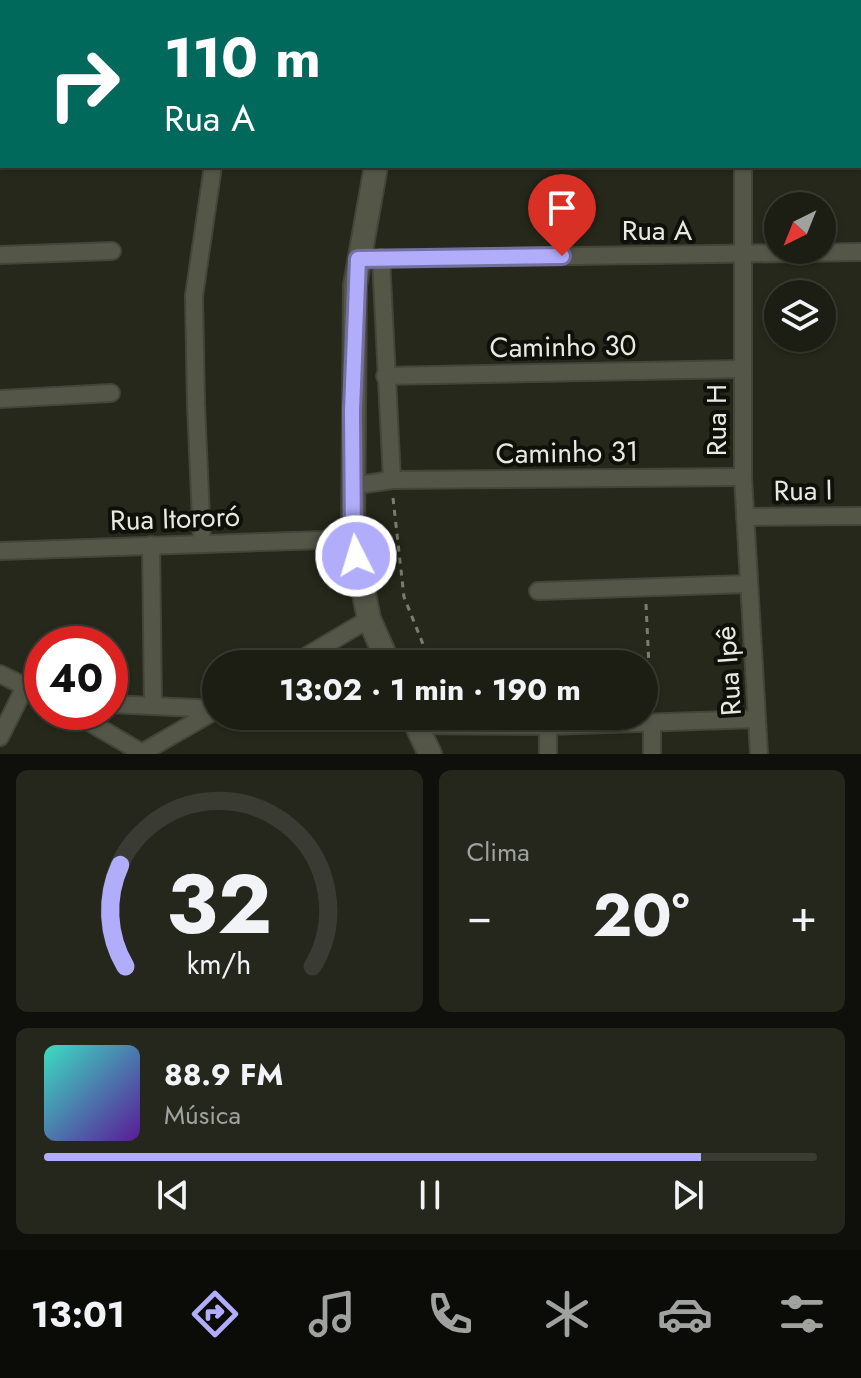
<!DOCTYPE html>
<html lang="pt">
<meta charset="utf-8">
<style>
:root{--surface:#1c1e14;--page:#25271d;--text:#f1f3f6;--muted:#a0a2a0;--line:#3a3c34;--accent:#b1adfa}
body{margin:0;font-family:Jost,sans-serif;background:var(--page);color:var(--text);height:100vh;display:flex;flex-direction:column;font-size:30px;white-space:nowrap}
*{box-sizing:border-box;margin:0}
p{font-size:26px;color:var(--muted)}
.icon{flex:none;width:44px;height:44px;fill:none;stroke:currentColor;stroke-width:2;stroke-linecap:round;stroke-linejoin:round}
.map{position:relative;height:754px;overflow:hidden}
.drawer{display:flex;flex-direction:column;gap:16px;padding:16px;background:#0f100b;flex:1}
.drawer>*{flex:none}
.banner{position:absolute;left:0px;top:0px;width:862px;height:168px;box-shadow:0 2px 6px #0004,0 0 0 2px var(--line);background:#00695c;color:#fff;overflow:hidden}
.needle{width:52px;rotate:223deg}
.buttons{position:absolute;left:764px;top:192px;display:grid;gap:16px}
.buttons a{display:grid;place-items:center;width:72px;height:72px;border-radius:50%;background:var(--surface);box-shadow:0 2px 6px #0004,0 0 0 2px var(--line);font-size:40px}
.speed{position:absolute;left:24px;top:626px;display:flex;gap:16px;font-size:40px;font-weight:700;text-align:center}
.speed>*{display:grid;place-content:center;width:104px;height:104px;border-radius:50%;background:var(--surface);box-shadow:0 2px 6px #0004,0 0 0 2px var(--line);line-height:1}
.speed .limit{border:12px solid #d22;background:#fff;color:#111}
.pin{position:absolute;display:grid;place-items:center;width:68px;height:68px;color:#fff;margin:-82px -34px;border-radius:50% 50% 50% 0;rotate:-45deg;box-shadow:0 0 8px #0007}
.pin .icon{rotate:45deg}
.me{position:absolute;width:88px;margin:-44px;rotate:355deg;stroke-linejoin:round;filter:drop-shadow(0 0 6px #0008)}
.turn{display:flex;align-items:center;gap:28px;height:168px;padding:0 32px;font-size:36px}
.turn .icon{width:104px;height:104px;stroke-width:2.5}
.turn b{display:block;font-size:56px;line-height:68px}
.big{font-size:60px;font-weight:700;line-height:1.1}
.drawer .widget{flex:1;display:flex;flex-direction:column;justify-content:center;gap:12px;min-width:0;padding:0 28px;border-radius:12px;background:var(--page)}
.drawer .dial{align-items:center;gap:0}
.dial svg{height:208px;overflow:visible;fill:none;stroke:var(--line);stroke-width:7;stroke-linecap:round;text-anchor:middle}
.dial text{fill:var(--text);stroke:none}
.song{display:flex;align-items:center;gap:24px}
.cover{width:96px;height:96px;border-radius:12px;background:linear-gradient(135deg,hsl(170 70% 55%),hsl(270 70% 35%))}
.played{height:8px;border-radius:4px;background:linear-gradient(90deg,var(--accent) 85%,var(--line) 85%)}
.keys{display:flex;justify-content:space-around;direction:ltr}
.heat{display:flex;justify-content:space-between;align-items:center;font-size:44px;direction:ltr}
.drawer .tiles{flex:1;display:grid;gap:16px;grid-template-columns:1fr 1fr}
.widget:last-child{grid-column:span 2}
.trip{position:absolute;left:202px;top:650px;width:456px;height:80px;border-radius:40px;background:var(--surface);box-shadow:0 2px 6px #0004,0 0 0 2px var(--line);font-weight:700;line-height:80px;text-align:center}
.dock{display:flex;height:128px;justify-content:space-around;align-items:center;background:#0b0c08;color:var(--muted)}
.dock .icon{width:56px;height:56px}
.dock .selected{color:var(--accent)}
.dock b{font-size:36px;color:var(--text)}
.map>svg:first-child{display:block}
</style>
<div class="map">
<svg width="861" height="754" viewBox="0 0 861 754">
<rect width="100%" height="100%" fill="#25281a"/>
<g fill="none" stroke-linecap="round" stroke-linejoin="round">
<g stroke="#5f5d85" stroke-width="5">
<polyline points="338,2 348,1"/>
<polyline points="609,2 617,0"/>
<polyline points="0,11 2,12"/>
</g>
<defs>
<g id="minor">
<polyline points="660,2 662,0"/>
<polyline points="745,2 746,0"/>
<polyline points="860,33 861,33"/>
<polyline points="0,104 2,104"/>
<polyline points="860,137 861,137"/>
<polyline points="743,166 743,477 759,754"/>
<polyline points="0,255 112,251"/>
<polyline points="381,258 392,480"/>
<polyline points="358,259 861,252"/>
<polyline points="385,376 742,369"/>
<polyline points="0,399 111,393"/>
<polyline points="352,486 392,480 743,477"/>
<polyline points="745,517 861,516"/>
<polyline points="202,542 196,405 194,296 213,166"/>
<polyline points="151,545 153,705"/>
<polyline points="0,551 353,539"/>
<polyline points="538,591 747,584"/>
<polyline points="293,664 369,619"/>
<polyline points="0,674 42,695"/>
<polyline points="110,704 216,709"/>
<polyline points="72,712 142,753"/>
<polyline points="652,724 652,754"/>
<polyline points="416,725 548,726 757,719"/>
<polyline points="548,726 548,754"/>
<polyline points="0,737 25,687"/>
<polyline points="140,754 216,710"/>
</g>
<g id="tertiary">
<polyline points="394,2 394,0"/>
<polyline points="376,166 355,285 353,539 369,619 389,664"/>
<polyline points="412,716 430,754"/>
</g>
</defs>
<use href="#minor" stroke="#43453a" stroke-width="20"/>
<use href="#tertiary" stroke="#43453a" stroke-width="26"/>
<g stroke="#7b7d71" stroke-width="3" stroke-dasharray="6 6" stroke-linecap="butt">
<polyline points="0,22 2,22"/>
<polyline points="0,29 2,30"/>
<polyline points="0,39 2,40"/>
<polyline points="0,47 2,47"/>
<polyline points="393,498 404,597 431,664"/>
<polyline points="646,604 651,708"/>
</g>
<use href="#minor" stroke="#545748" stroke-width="16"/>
<use href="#tertiary" stroke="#545748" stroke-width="22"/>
</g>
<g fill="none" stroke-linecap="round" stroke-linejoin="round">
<defs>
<polyline id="route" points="356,556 353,539 352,410 358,259 562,256"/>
</defs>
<use href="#route" stroke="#7370a2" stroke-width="20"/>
<use href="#route" stroke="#b1adfa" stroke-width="14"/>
</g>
<g text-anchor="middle" stroke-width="8" stroke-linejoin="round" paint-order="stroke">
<g font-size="28" fill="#e8eae1" stroke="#0f100a">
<text x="657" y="240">Rua A</text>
<text transform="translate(563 346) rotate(-1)" y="10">Caminho 30</text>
<text transform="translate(716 420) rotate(-90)" y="10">Rua H</text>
<text transform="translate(567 452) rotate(-1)" y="10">Caminho 31</text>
<text transform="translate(803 490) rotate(-1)" y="10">Rua I</text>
<text transform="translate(175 518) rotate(-2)" y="10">Rua Itororó</text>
<text transform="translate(728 671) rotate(-94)" y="10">Rua Ipê</text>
</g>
</g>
</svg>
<div class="buttons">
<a><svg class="needle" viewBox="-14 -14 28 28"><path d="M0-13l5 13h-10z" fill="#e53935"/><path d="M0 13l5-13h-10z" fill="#a0a2a0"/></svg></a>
<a><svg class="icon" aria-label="layers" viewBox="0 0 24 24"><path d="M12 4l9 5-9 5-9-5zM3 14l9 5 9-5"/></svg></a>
</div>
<div class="speed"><div class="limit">40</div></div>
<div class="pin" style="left:562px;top:256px;background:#d93025"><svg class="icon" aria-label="arrive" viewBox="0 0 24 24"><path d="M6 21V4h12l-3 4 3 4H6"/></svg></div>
<svg class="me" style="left:356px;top:556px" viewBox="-20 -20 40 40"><circle r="17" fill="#b1adfa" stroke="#fff" stroke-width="3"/><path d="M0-11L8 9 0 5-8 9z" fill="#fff"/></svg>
<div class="trip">13:02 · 1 min · 190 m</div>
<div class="banner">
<div class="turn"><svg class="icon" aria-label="right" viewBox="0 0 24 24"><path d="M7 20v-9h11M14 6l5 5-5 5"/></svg><div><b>110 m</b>Rua A</div></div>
</div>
</div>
<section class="drawer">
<div class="tiles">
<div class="widget dial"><svg viewBox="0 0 100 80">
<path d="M14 69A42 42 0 1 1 86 69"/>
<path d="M14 69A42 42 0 0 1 12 30" stroke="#b1adfa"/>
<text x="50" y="56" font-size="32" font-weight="700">32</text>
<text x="50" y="72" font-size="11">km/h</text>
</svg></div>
<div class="widget"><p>Clima</p>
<div class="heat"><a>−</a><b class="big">20°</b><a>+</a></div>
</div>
<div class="widget">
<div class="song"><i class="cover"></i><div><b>88.9 FM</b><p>Música</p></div></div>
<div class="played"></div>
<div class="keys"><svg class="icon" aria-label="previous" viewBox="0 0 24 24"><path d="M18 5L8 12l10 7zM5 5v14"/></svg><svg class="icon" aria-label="pause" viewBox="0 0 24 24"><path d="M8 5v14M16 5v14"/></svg><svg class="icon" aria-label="next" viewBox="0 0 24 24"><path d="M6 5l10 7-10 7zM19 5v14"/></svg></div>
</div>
</div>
</section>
<nav class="dock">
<b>13:01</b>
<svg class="icon selected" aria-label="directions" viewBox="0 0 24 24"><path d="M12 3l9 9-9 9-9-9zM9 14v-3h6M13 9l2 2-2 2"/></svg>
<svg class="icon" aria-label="music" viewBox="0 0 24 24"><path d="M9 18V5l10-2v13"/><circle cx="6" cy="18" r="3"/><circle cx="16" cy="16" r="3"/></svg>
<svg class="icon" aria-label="phone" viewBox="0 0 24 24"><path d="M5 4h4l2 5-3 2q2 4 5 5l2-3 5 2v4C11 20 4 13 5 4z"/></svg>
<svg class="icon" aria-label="climate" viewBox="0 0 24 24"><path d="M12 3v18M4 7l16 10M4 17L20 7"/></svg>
<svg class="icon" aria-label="car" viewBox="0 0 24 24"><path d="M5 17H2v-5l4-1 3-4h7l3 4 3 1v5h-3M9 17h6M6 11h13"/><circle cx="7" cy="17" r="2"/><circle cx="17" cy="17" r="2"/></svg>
<svg class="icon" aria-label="filters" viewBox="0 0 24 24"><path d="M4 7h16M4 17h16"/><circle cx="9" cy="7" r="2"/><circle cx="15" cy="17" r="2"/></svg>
</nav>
